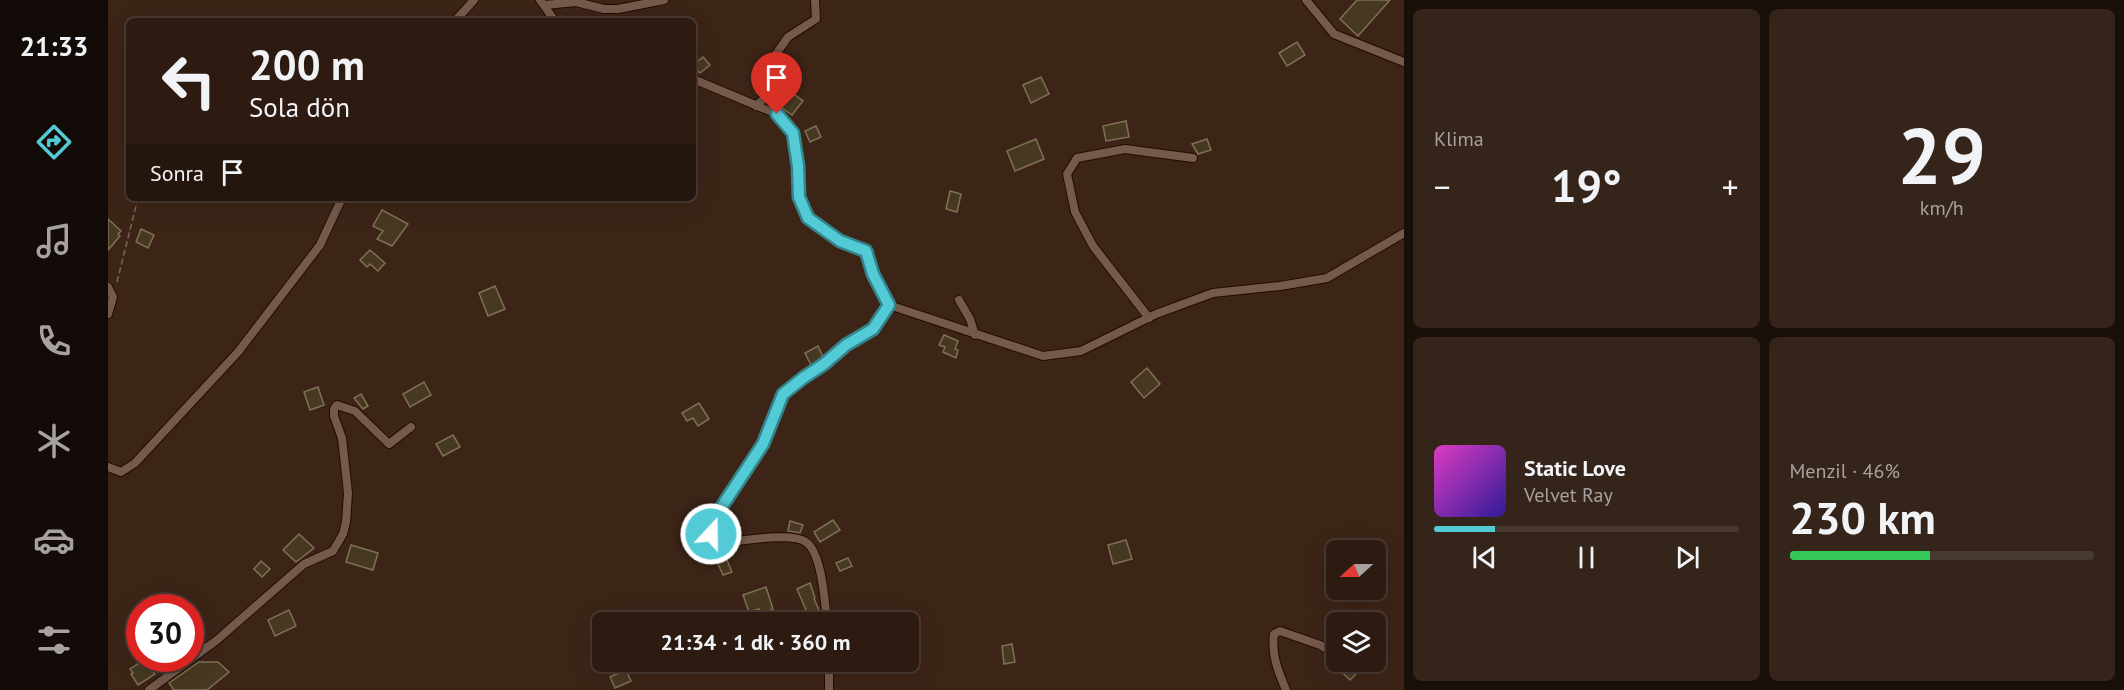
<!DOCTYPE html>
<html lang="tr">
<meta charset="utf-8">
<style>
:root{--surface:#2d1b11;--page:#35241a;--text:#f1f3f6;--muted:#a7a19f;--line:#483931;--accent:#52cbd7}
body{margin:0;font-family:"PT Sans",sans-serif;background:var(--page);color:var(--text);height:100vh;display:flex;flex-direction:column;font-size:22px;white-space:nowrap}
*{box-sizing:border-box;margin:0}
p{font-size:20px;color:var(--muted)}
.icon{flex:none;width:33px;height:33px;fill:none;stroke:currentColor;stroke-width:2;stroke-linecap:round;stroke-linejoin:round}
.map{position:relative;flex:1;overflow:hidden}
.drawer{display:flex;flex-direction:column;gap:9px;padding:9px;background:#190f09;width:720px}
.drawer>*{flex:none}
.top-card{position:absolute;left:18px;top:18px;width:570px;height:183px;border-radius:9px;box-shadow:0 6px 24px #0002,0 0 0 2px var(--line);background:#2d1b11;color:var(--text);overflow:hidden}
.needle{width:39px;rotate:249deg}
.tools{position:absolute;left:1218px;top:540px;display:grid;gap:12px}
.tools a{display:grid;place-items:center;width:60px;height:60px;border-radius:9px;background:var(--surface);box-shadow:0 6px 24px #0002,0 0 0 2px var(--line);font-size:30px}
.speed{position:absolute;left:18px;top:594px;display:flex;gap:12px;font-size:30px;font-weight:700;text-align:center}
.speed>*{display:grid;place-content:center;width:78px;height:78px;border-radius:50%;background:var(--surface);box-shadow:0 6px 24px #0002,0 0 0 2px var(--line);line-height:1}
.speed .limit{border:9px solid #d22;background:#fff;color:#111}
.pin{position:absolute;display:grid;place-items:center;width:51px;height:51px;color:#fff;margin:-62px -26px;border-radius:50% 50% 50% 0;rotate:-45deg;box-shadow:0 0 6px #0007}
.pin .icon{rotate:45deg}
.me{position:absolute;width:66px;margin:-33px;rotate:21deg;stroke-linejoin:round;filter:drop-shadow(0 0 4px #0008)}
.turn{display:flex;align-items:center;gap:21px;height:126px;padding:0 24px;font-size:27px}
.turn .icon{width:78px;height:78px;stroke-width:2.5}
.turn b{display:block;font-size:42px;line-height:51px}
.then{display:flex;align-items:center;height:57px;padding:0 24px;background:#0003;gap:12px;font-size:22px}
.big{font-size:45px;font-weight:800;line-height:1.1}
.drawer .tile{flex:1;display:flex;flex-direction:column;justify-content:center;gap:9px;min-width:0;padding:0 21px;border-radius:9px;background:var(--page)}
.drawer .dial{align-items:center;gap:0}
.dial b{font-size:78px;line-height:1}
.song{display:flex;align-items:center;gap:18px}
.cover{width:72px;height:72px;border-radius:9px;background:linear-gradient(135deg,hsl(310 70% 55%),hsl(250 70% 35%))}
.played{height:6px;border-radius:3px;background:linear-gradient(90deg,var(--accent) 20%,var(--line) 20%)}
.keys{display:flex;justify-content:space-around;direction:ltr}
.heat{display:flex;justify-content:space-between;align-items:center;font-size:33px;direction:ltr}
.charge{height:9px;border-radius:4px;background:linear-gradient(90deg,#34c759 46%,var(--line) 0)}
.drawer .tiles{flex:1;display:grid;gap:9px;grid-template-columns:repeat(2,1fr)}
.trip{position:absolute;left:484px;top:612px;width:327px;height:60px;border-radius:9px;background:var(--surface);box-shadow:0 6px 24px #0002,0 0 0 2px var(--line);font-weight:800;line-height:60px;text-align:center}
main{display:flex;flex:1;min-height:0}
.tab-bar{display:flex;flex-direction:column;width:108px;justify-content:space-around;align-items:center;background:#120b07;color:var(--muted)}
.tab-bar .icon{width:42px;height:42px}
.tab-bar .on{color:var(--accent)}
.tab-bar b{font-size:27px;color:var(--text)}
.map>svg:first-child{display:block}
</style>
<main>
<nav class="tab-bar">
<b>21:33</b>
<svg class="icon on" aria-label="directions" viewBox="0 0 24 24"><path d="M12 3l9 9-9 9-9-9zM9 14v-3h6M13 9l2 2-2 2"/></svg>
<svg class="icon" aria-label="music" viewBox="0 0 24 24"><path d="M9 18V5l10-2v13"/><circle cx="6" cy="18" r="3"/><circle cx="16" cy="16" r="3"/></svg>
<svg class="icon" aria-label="phone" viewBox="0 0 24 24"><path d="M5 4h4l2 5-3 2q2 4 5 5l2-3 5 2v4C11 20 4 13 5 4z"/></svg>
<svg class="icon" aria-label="climate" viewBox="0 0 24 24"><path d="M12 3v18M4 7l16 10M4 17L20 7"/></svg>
<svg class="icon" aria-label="car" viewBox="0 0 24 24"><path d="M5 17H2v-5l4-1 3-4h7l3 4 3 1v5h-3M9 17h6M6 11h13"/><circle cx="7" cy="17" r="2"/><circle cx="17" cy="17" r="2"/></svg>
<svg class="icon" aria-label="filters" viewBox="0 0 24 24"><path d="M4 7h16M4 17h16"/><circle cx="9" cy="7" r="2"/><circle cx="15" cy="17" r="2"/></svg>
</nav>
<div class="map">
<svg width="1296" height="690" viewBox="0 0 1296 690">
<rect width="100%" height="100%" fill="#3c2417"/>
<g fill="#473921" stroke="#7f7056" stroke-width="1.5">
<polygon points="1249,0 1282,0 1250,36 1232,19"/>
<polygon points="1189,42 1197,55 1179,66 1171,53"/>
<polygon points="595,57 602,65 592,73 585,65"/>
<polygon points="933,77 941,94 923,103 915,85"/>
<polygon points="683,92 695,101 684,115 667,103 674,94 679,97"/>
<polygon points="1018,121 1021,137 998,141 995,126"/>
<polygon points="708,126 713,137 702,142 697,131"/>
<polygon points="928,139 936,159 907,171 899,151"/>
<polygon points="1099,139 1103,150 1090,154 1084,144"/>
<polygon points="842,191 853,194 849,212 838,209"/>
<polygon points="274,210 300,224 284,246 269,239 275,231 265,226"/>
<polygon points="0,219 13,231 10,234 12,236 0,250"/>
<polygon points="33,229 46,235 40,248 28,242"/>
<polygon points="262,250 277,263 270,271 262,264 259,267 252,260"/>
<polygon points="387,286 397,309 380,316 371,293"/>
<polygon points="836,335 850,341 847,349 850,350 848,358 835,352 837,347 831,345"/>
<polygon points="710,346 715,357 703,365 697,353"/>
<polygon points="1039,368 1052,384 1036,398 1023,382"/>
<polygon points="316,382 323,395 302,407 295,394"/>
<polygon points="210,387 216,405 202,410 196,392"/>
<polygon points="253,394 260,406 255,409 246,398"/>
<polygon points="591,403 601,419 590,426 585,418 579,421 574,413"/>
<polygon points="345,435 352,447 335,456 328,444"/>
<polygon points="725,520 732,530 712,542 706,532"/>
<polygon points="682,521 695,525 692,533 680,531"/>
<polygon points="191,534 206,548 188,562 175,550"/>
<polygon points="1018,540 1024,559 1005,564 1000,545"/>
<polygon points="243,545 270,553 265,570 238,562"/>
<polygon points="740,558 744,566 732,571 728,563"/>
<polygon points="619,560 624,572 615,575 610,564"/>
<polygon points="153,561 162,569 154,577 146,569"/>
<polygon points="702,583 707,598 706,599 712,612 712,619 705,622 698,622 693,612 698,610 689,589"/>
<polygon points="658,587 665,609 652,614 651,609 641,612 635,595"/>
<polygon points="181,610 188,626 167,636 160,620"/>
<polygon points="904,644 907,662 896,664 894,646"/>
<polygon points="28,658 42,658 48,668 44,670 47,674 30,685 23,674 25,673 22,669 31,663"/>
<polygon points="91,662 110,662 121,672 99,690 66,690 61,683"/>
<polygon points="1223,662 1255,662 1247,669 1250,672 1242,680"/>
<polygon points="518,670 523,681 507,688 502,677"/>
</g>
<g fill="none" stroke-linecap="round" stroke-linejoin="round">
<defs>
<g id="street">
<polyline points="432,0 447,21"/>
<polyline points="1198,0 1226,34 1296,62"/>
<polyline points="437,5 468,2 496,9 510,9 556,0"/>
<polyline points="347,21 366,0"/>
<polyline points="585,79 669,114 685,133 690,166 691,197 700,218 732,241 757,251 765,274 781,305 935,356 973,351 1048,314 1105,293 1172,286 1219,278 1296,233"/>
<polyline points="648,106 665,90 666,57 680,37 708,19 707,0"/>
<polyline points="0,287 5,297 0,314"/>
<polyline points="851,300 862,319 867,335"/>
<polyline points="1041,318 985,246 967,212 959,174 969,158 1017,149 1085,158"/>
<polyline points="0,467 13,472 27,463 130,352 212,245 234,198"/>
<path d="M719,622C717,603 714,553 698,542C684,531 629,542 610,543L603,534L605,520L655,444L675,394L695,378L716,365L738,345L765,329L781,305"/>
<polyline points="721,662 721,690"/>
<polyline points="41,690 109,640 196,564 225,551 235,534 238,522 240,493 234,438 226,416 226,409 229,405 247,411 281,444 303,427"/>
<path d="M1178,690C1170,671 1163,654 1166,634L1172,631L1212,645L1219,649"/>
</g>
</defs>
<use href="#street" stroke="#220c02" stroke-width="10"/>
<polyline stroke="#796458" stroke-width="1.5" stroke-dasharray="6 3" stroke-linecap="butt" points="9,282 30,198"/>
<use href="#street" stroke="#75594b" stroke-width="8"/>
</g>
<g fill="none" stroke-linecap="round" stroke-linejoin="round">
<defs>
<polyline id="route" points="603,534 605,520 655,444 675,394 695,378 716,364 738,345 765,329 781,305 765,274 758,251 732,241 700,218 691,197 690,166 685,133 669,114"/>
</defs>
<use href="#route" stroke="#35848c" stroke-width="15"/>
<use href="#route" stroke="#52cbd7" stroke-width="10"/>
</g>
</svg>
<div class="tools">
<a><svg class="needle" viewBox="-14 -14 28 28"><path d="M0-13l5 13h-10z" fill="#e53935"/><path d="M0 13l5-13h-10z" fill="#a7a19f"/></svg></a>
<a><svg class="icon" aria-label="layers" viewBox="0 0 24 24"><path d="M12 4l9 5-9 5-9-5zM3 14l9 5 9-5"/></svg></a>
</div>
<div class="speed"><div class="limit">30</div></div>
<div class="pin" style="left:669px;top:114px;background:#d93025"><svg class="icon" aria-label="arrive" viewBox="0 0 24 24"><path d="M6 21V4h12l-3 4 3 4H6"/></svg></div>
<svg class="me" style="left:603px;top:534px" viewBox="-20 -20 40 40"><circle r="17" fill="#52cbd7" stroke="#fff" stroke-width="3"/><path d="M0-11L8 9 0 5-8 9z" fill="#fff"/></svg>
<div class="trip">21:34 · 1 dk · 360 m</div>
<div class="top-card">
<div class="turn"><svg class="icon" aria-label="left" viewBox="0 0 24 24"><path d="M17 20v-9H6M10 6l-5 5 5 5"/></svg><div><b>200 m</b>Sola dön</div></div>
<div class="then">Sonra<svg class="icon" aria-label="arrive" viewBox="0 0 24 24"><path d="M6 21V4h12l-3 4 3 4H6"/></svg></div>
</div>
</div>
<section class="drawer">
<div class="tiles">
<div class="tile"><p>Klima</p>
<div class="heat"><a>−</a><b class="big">19°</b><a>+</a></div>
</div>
<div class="tile dial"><b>29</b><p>km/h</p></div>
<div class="tile">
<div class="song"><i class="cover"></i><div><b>Static Love</b><p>Velvet Ray</p></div></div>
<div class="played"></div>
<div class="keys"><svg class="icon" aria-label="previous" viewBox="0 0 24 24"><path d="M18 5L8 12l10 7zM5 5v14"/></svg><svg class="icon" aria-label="pause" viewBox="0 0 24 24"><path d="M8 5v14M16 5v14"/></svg><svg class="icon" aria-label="next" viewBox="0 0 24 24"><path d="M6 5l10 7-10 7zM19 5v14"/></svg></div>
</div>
<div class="tile"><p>Menzil · 46%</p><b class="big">230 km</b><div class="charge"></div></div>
</div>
</section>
</main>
